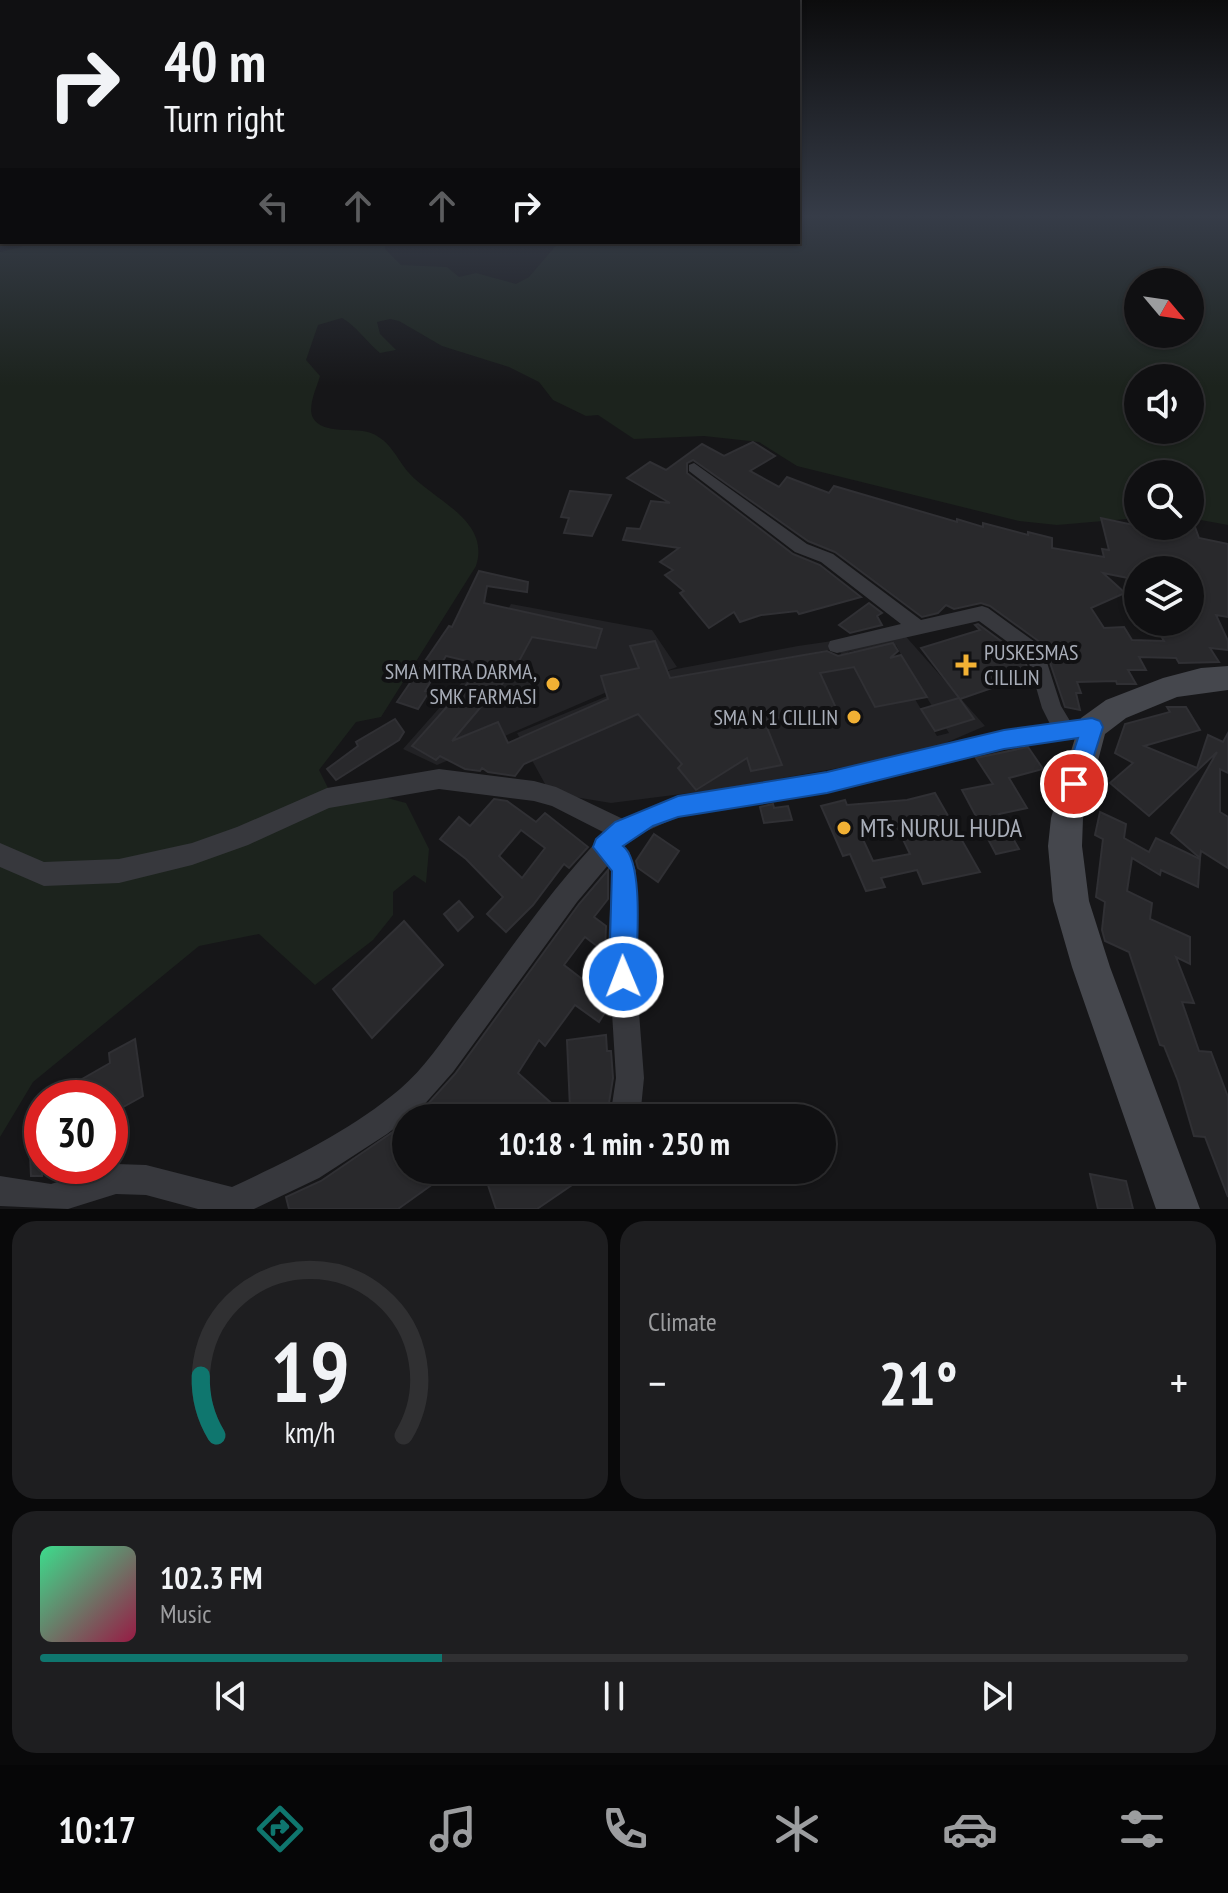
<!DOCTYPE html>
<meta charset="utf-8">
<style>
:root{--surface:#101012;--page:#1e1e20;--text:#f1f3f6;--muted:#9c9d9f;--line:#303032;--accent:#0f766e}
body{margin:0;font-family:"PT Sans Narrow",sans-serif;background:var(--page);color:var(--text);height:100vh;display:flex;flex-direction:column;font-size:30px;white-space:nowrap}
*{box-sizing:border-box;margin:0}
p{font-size:26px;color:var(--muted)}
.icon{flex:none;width:44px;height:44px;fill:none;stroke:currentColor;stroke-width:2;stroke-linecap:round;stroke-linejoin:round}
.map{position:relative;height:1209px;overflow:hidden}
.sheet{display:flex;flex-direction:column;gap:12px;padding:12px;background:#09090a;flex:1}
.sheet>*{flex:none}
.hud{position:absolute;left:0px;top:0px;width:800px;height:244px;box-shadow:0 2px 6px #0004,0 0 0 2px var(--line);background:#101012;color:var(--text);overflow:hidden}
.needle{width:52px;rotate:119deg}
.fabs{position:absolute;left:1124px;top:268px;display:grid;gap:16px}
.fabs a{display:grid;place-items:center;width:80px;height:80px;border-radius:50%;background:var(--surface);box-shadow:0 2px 6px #0004,0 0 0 2px var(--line);font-size:40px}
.speed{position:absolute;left:24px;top:1080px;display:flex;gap:16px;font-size:40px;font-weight:700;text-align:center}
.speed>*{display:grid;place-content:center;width:104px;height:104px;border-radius:50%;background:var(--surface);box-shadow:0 2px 6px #0004,0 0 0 2px var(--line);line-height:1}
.speed .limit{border:12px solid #d22;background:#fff;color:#111}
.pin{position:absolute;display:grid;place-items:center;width:68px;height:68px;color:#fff;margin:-34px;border:4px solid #fff;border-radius:50%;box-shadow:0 2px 8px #0007}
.me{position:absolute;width:88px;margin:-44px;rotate:359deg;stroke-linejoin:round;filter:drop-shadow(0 0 6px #0008)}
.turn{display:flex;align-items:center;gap:28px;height:168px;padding:0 32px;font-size:36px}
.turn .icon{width:104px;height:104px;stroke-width:2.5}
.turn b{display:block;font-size:56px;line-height:68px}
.lanes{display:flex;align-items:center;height:76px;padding:0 32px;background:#0003;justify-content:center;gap:40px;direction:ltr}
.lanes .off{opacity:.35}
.big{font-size:60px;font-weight:800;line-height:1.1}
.sheet .card{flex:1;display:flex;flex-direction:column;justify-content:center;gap:12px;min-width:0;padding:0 28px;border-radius:24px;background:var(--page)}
.sheet .dial{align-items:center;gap:0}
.dial svg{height:208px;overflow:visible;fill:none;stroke:var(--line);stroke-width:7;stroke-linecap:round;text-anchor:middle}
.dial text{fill:var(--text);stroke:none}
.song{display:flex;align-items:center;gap:24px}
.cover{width:96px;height:96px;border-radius:12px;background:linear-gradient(135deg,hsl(150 70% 55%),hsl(340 70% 35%))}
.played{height:8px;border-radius:4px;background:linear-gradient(90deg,var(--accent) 35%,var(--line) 35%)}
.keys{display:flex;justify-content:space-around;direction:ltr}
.heat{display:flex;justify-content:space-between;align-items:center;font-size:44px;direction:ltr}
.sheet .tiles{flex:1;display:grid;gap:12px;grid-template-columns:1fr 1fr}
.card:last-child{grid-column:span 2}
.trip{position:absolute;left:392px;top:1104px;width:444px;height:80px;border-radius:40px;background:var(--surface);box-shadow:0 2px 6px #0004,0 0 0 2px var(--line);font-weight:800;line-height:80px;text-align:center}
.tab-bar{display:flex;height:128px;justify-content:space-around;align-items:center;background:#060607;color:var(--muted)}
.tab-bar .icon{width:56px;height:56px}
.tab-bar .current{color:var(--accent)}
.tab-bar b{font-size:36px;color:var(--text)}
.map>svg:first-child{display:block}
</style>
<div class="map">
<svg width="1228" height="1209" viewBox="0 0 1228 1209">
<rect width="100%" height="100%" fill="#161618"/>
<g fill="#222225" fill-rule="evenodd">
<path d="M511,604L652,630L677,667L614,689L437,765L403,749L479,663ZM511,610L577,625L570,644L532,637L512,673L482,666ZM655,641L665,666L640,672L631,647ZM489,696L437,760L413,747V746Z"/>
<path d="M901,631L985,726L922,753L721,789L611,803L550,793L517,733L671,670L798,646ZM896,645L908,668L859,676L848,652ZM838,648L848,667L811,675L802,655ZM795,656L806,680L668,678ZM910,671L949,733L937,736L900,674ZM647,682L661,703L537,758L526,735ZM766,726L782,764L751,770L737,732ZM714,744L734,766L696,791L678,767Z"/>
</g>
<path fill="#1c231d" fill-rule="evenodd" d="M798,216H1228V525L1190,518V474H1138V518L1057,525L1019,521L797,466L759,442L704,436L634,439L598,415L586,416L553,400L539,382L509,367L442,346L399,321L390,319L377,322L380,334L396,350L380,353C366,341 357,327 342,318L318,325L306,360L320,376C317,387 307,407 313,418C323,435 355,427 371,433C391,441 396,458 409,473C433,500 491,520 476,566L381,717L356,722L319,770L336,804L376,795L406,803L429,849L426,883L414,875L393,892V915L373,940L315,985L259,934L199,946L33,1082L0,1137V252L21,247L29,242H386L385,249L401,265L447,267L459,277L476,273L516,284L529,277L559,242H798ZM1138,282H1190V334H1138ZM1138,378H1190V430H1138Z"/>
<g fill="#29292c" stroke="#303034" stroke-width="2" fill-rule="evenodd">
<path d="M753,442L775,456L750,471L779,487L787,477L829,493L834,486L957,522V519L983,527V523L1028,535V532L1052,538V548L1104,557L1102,549L1109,550L1101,518L1138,526L1195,527L1199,538L1228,544V617L1216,615L1228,641V650L1210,648L1219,662L1179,663L1176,658L1139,657L1146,670H1128L1136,684H1117L1116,681L1077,682L1081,693H1076L1080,710L1065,707L1044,645L990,606L981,603L954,609L946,605L938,613L922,617L835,552L808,541L693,460L687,463V473L793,554L820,565L861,597L799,614L797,611L761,615L740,622L734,612L709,628L680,593L684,591L665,575L673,570L660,562L679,548L623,540L627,528L640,529L651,501L670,503L627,478L650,462L666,470L702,444L724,456ZM1138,570H1190V622H1153L1164,641L1132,640L1124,627L1104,628L1091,608L1125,593L1103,573L1138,580Z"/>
<polygon points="570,491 611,495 592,536 564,533 569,518 561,517"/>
<polygon points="479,571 528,582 527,592 487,586 484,603 602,629 596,648 532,637 512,674 508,673 499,690 496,689 452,741 498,722 508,743 608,699 601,676 639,668 630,646 655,641 670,678 827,651 838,656 893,643 898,651 890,658 901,655 927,697 875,707 854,667 820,673 836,708 764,720 782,765 751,771 747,758 696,790 678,768 682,764 638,714 524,764 515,776 488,772 482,768 480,771 465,769 440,756 436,760 412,746 484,665 446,656 425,691 429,692 418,709 397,702 449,626 452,627"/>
<polygon points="869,603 882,613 877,616 882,625 850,633 839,625"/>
<polygon points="978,624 1024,658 1031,679 1020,682 1018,679 960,699 921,648 980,630 975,625"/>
<polygon points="959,698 974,719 935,731 921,709"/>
<polygon points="1167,707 1186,707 1200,730 1144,746 1197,768 1208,735 1223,742 1228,733 1228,773 1220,769 1220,812 1228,817 1228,868 1201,851 1200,858 1171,833 1217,752 1149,816 1110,783 1133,763 1115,753 1125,724 1170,712"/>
<polygon points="395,719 404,732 399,740 336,780 327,769 358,746 356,742"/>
<polygon points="1028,747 1043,769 1009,778 1027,808 999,814 1019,849 996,854 962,790 993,784 976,758"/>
<path d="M935,793L980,872L923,884L917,870L881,878L885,887L866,891L850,854L843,856L821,806L845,800L847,805L907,800ZM898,829L910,854L873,861L860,833Z"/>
<path d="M494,799L507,801L536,822L545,813L588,847L569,868L564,864L533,905L506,932L487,914L503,897L466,859L440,839L459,817L470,826ZM521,830L545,848L522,878L499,856Z"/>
<polygon points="773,804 774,808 788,806 792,820 764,823 760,807"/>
<polygon points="1100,812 1126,824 1124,838 1149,852 1156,838 1200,859 1198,887 1161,870 1160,875 1132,858 1127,891 1152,903 1150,919 1190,937 1190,964 1176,957 1194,1003 1182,1002 1199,1051 1211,1052 1228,1097 1228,1197 1205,1137 1194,1136 1178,1081 1164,1046 1160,1045 1129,952 1105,941 1102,930 1105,902 1096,897 1103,839 1095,835"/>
<polygon points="654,834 679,851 658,882 638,868 636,861"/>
<polygon points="608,870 608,899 594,917 606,926 605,952 585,937 564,965 608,999 609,1006 599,1022 575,1005 545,1046 539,1040 518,1073 550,1102 540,1118 511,1118 497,1105 489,1118 442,1118 427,1105 455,1074 579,904"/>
<polygon points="459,901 473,917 458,931 444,914"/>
<polygon points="404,921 443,965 372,1038 333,989"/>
<polygon points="606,1035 607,1051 611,1051 613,1078 609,1103 570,1108 567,1040"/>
<polygon points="135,1039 143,1096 116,1111 114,1098 49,1098 110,1063 109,1053"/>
<polygon points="42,1102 42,1176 31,1176 28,1110"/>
<polygon points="406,1123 406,1170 428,1170 433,1184 398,1209 289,1209 286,1197 321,1181"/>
<polygon points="483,1170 594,1170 537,1209 496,1209"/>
<polygon points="1090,1174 1126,1181 1133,1209 1098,1209"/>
</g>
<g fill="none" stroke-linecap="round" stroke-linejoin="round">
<path fill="#37383d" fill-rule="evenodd" d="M694,463L807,544L833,554L921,620L982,606L988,608L1042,647L1061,706L1070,721L1092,718L1099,721L1102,727L1099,733L1004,748L827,793L680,816L631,838L624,847L629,851L636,871L634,947L644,1078L640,1118H610L616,1078L608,947L612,871L609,864L577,902L453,1072L422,1107L387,1134L319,1178L254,1209H198L146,1195L116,1194L68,1209L0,1206V1176L51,1184L116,1164L146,1165L232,1187C290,1160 350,1131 400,1089C426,1067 445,1036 466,1009C510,950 554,885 605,833L552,806L534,801L439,789L329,808L248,845L192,865L119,883L44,886L0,867V843L44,862L119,859L192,843L237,827L327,788L439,769L534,781L556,787L623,819L678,796L827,773L1004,730L1050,724L1042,708L1027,656L979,621L837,653L830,651L828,646L830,641L901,624L821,562L795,552L689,471V465Z"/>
<polygon fill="#45474d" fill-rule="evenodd" points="1228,666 1228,690 1177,697 1126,718 1105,734 1083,818 1082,846 1089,901 1110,967 1200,1209 1156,1209 1072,967 1053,901 1048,846 1051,818 1081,718 1106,700 1163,678 1201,668"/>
</g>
<linearGradient id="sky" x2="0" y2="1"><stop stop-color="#0c0c0d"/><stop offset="0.56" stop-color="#363c48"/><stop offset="1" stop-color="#363c48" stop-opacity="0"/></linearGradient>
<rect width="1228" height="386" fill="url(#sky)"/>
<path fill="#1a73e8" stroke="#114b97" stroke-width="2" d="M1092,718L1100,721L1103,727L1085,784L1082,792L1074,795L1066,792L1063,784L1078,738L1004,749L827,793L678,817L653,826L623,846C645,863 636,949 636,977L632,987L623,991L613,987L609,977L612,871L593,847L596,839L615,822L678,796L827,772L1004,730Z"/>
<g fill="#f2b134" stroke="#111113" stroke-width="3">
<path d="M962 653h8v8h8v8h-8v8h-8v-8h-8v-8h8z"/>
<circle cx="553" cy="684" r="8"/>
<circle cx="854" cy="717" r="8"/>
<circle cx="844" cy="828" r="8"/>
</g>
<g text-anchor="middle" stroke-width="8" stroke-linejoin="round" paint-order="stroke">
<g font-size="22" fill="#a8adb8" stroke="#111113" text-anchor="end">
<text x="984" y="660" text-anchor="start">PUSKESMAS<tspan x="984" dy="25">CILILIN</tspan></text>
<text x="537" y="679">SMA MITRA DARMA,<tspan x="537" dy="25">SMK FARMASI</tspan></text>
<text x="838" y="725">SMA N 1 CILILIN</text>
</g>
<g font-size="26" fill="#a8adb8" stroke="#111113" text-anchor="start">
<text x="860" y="837">MTs NURUL HUDA</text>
</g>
</g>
</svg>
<div class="fabs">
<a><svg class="needle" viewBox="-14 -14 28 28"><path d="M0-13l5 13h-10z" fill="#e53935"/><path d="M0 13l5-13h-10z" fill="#9c9d9f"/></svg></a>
<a><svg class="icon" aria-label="sound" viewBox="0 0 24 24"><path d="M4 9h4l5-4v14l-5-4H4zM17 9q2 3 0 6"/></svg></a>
<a><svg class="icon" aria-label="search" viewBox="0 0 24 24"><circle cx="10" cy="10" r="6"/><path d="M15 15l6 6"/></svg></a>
<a><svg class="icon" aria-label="layers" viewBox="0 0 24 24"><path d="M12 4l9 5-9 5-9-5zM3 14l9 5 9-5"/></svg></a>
</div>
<div class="speed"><div class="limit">30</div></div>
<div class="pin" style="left:1074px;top:784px;background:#d93025"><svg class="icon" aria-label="arrive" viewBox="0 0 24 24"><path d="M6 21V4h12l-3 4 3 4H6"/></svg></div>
<svg class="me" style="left:623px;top:977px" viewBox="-20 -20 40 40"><circle r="17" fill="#1a73e8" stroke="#fff" stroke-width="3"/><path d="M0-11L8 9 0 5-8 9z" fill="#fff"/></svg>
<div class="trip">10:18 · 1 min · 250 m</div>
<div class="hud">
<div class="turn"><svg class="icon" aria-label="right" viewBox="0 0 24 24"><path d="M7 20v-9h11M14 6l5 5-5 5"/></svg><div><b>40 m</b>Turn right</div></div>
<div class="lanes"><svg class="icon off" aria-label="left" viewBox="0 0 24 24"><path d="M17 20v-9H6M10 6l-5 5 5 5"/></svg><svg class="icon off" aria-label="ahead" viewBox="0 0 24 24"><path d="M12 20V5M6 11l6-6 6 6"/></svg><svg class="icon off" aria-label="ahead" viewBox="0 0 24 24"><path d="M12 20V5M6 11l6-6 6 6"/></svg><svg class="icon" aria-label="right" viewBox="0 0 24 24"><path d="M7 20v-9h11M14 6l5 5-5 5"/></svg></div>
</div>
</div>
<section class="sheet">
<div class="tiles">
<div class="card dial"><svg viewBox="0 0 100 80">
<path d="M14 69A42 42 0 1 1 86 69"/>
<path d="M14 69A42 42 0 0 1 8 46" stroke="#0f766e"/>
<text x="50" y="56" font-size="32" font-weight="700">19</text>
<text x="50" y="72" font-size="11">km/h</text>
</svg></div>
<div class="card"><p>Climate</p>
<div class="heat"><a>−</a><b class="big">21°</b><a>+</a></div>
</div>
<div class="card">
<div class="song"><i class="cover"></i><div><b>102.3 FM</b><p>Music</p></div></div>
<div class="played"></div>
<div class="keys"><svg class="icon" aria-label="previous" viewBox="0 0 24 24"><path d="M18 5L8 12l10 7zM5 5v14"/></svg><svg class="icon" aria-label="pause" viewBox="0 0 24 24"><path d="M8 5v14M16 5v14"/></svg><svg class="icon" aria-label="next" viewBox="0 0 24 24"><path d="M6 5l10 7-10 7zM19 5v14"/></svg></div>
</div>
</div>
</section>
<nav class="tab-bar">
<b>10:17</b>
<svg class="icon current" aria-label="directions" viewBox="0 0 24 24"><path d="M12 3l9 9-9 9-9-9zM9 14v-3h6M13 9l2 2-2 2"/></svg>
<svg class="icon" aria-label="music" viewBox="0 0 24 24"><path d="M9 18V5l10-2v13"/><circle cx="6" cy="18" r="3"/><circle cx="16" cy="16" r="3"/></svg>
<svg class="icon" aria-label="phone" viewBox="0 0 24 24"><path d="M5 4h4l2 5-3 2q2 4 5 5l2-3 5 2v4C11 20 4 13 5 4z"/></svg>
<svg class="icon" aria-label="climate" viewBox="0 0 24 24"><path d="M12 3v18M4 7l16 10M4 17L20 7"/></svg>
<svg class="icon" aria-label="car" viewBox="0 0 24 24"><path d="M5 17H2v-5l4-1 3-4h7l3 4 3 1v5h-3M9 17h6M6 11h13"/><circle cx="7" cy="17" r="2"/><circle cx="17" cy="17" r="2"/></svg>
<svg class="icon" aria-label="filters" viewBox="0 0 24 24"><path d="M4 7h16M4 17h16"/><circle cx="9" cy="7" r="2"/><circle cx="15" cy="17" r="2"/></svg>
</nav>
